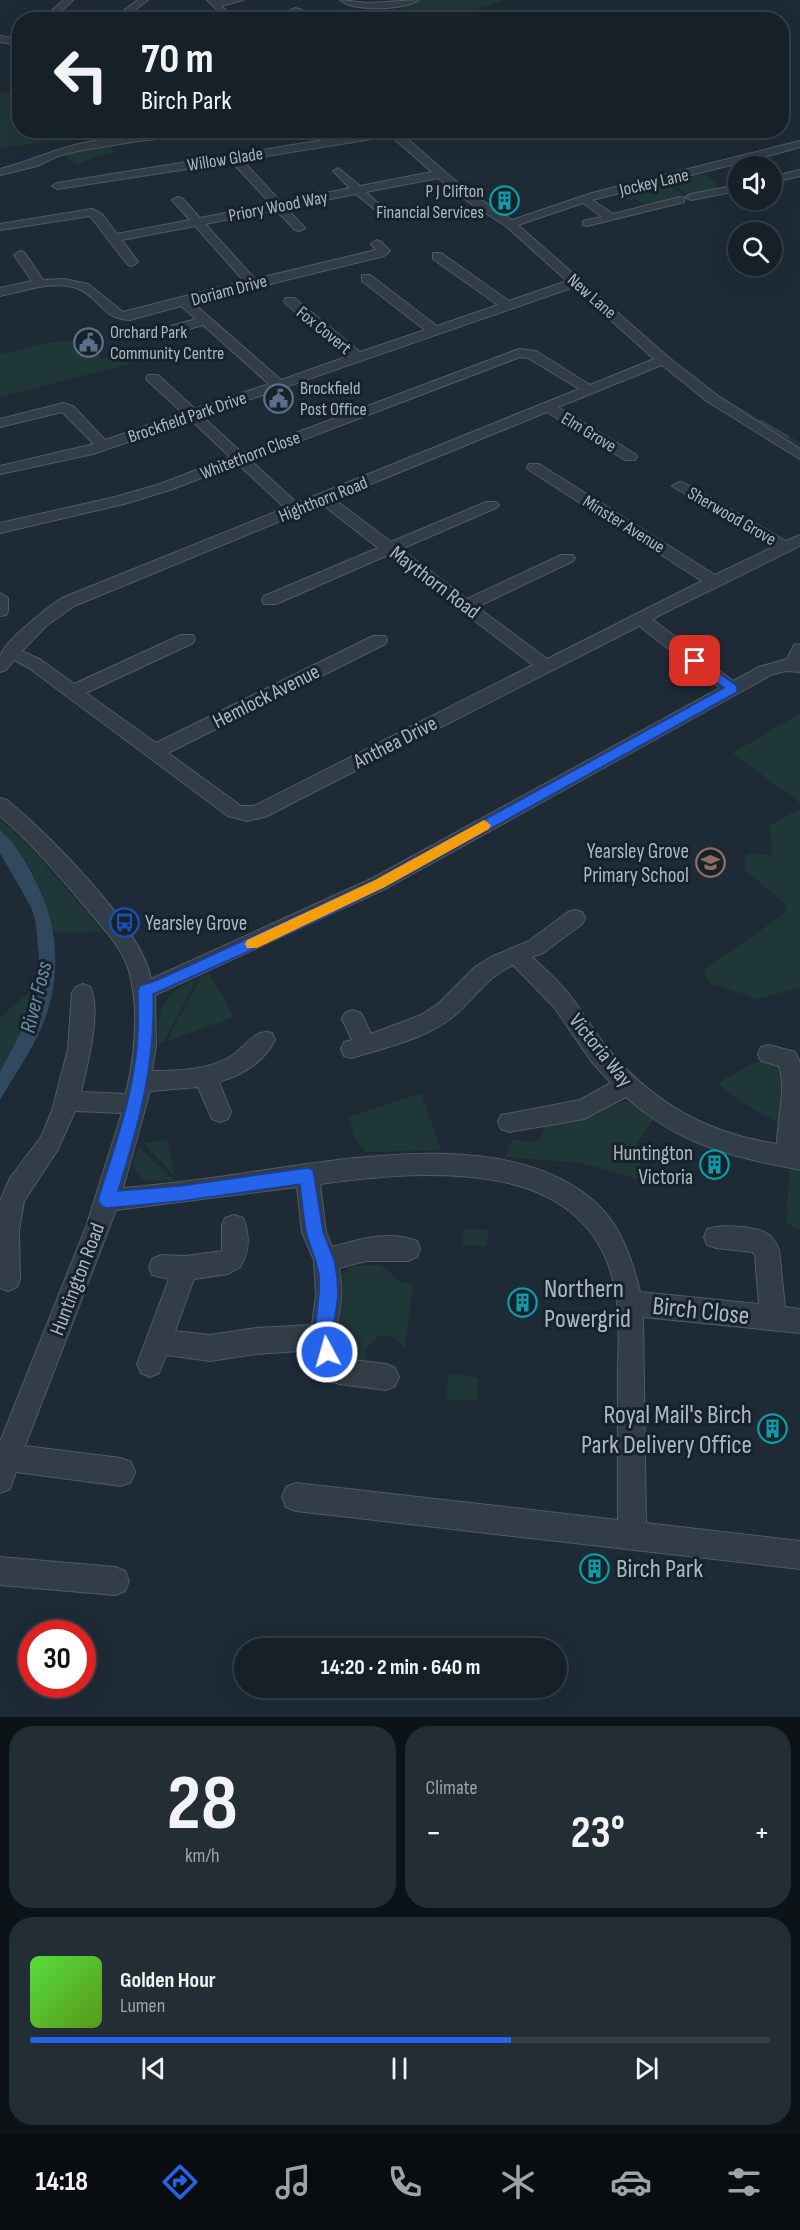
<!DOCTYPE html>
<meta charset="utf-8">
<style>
:root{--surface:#162028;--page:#232d34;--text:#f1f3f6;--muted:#9ea3a8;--line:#353e45;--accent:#2563eb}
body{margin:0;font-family:"Sofia Sans Condensed",sans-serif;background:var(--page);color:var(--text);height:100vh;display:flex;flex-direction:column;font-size:22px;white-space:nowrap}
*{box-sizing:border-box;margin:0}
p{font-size:20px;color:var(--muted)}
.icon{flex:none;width:33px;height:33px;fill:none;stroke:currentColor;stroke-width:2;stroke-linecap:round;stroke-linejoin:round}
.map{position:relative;height:1717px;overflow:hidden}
.details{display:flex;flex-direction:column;gap:9px;padding:9px;background:#0c1216;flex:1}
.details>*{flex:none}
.guide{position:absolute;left:12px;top:12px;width:777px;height:126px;border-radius:24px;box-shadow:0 6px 24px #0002,0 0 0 2px var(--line);background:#162028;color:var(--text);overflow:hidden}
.tools{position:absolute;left:728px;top:156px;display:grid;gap:12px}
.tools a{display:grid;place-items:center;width:54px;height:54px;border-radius:50%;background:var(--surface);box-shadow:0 6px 24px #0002,0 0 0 2px var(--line);font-size:30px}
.speed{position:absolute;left:18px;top:1620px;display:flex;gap:12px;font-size:30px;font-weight:700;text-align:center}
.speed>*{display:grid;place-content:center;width:78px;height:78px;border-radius:50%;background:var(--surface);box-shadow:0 6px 24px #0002,0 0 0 2px var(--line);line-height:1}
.speed .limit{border:9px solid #d22;background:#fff;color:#111}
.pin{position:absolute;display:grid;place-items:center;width:51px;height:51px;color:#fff;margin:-26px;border-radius:12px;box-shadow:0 3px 9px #0006}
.me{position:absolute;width:66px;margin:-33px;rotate:354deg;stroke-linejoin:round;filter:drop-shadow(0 0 4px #0008)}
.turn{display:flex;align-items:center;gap:21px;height:126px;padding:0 30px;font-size:27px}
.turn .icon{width:78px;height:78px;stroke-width:2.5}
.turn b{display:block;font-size:42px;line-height:51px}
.big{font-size:45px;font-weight:700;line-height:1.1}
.details .card{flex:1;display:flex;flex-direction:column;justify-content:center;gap:9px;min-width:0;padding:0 21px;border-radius:24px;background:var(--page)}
.details .dial{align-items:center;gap:0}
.dial b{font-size:78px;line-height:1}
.song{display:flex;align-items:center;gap:18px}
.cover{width:72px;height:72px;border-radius:9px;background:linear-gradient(135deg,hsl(110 70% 55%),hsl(90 70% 35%))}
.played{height:6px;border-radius:3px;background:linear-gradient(90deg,var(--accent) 65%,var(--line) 65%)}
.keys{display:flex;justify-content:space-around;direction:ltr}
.heat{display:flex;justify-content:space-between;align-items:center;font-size:33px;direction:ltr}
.details .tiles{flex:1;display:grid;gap:9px;grid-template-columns:1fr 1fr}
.card:last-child{grid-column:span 2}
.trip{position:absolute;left:234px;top:1638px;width:333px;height:60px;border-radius:30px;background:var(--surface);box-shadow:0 6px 24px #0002,0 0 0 2px var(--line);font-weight:700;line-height:60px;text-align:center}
.menu{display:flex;height:96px;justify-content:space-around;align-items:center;background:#090d10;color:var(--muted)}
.menu .icon{width:42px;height:42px}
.menu .selected{color:var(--accent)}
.menu b{font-size:27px;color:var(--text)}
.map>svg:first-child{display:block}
</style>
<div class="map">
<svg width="800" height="1717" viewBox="0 0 800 1717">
<rect width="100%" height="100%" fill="#1e2b36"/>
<g fill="#203737">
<polygon points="421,0 503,0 452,19 404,19 400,5"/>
<polygon points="346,8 348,9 348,19 311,19 296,15"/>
<polygon points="14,91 19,94 20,130 168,130 168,133 90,144 82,138 0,148 0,93"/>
<polygon points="110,144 115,152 95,157 77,165 63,154"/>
<polygon points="703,174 719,184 714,185 718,188 716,190 687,194 674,185 677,180"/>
<polygon points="666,183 684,195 649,205 634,199 628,200 620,194"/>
<polygon points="75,340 80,350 92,348 102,359 134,351 144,360 0,397 0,355 45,343"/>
<polygon points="716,393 800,442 800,451 715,396"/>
<polygon points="800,713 800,803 733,753"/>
<polygon points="800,809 800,987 759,999 710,983 703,970 787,912 785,904 745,870 746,853 773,855 769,826"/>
<path d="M0,818L33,851L103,931L53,933C47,896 28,855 0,830Z"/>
<polygon points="209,973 234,1017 167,1041 200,978"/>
<path d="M197,978L164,1042L158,1044C158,1008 162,994 197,978Z"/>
<polygon points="37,985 24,1026 0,1072 0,1018"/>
<path d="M766,1061C781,1065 785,1073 789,1086L781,1101L780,1124L739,1101L718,1083L750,1065Z"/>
<polygon points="421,1093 441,1150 366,1152 356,1140 349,1117"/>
<path d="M624,1101L635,1104L654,1119L637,1142L642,1180L581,1163L506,1157L512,1139C530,1142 542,1149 544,1124L597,1115Z"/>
<polygon points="167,1140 175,1177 144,1143"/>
<path d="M139,1147L174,1180C160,1182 133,1184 134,1162C134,1157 138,1152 139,1147Z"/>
<polygon points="789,1169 800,1172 800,1230 787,1224"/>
<polygon points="464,1229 488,1230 487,1246 462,1245"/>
<path d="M378,1265C393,1270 395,1286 413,1283L405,1348L392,1336H378L365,1350L366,1362L340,1360L333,1326L339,1276L354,1266Z"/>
<polygon points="449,1373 478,1378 476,1401 446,1399"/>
</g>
<path fill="#30495e" d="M0,830C16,844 27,863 36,882C61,929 62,989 37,1037C26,1059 12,1079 0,1100V1072L24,1026L37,985L39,955L35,918L31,907L0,853Z"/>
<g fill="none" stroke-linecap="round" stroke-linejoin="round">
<polyline stroke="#30495e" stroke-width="2" points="761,421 788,437"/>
<defs>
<g id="minor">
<polygon points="64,0 73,0 51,20 41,20"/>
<polygon points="138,0 148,0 122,20 111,20"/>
<polygon points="207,0 243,0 221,6 239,20 228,20"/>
<path d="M340,0L368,3L419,0C404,10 354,12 340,0Z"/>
<polygon points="295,8 302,10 284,20 272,20"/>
<polygon points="0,36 20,39 20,45 0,42"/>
<path d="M180,130H219L214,133L138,141L78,151L58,156L37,166L0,175V169C26,163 49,151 75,145C109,137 145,134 180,130Z"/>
<path d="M385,130H397L466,190L512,220L592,193L800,141V147L779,153L592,200L613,214L680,197L684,198V202L587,226L583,225V221L602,217L583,203L518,225L668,357L718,396L800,449V459L708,402L662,365L558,407L635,454L637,457L635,460H625L547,412L334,499L391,542L486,502H496L499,505L496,508L401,549L467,599L561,555H573L575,558L573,561L477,607L547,659L702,581L529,470L527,467L529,464H539L715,575L773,547L672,486L679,482L684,483L786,541L800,535V546L652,619L733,681L759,667L787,659L794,645L800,644V672L785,671L771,675L387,888L155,995L156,1046L152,1071C178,1071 207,1070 230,1057C245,1049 254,1027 272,1033L275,1040C264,1062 242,1075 219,1082L231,1112L228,1119L220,1122L212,1119L198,1087L150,1091L123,1188C169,1184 214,1178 259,1171C358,1157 520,1127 600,1207C622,1229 633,1262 640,1292L759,1304L755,1255L752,1252L716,1248L707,1245L704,1237L707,1229C719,1224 752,1226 764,1232C772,1236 776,1242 779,1250L785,1307L800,1309V1333L643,1317L646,1523L800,1541V1569L296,1511L286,1507L282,1497L286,1487L296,1483L618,1520C618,1472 618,1423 618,1375C618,1351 620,1326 617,1302C600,1154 429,1169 320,1184L326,1232L332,1247C359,1239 390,1230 417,1241L420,1249L417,1257L408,1261H366L339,1268C340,1278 342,1288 341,1297C340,1317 329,1343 345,1359L386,1364L395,1368L399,1377L395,1386L386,1390L339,1384L330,1380L323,1373L314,1350L256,1354L210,1361L166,1355L159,1373L150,1377L141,1373L137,1364L169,1279L152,1275L149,1267L152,1259L161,1255L186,1256L222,1251V1226L225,1218L234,1215L243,1218C250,1235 250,1251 240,1267L228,1274L194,1279L175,1331L210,1335L256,1328L312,1325L316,1296L314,1260L302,1232L297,1187L116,1210L25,1446L121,1458L131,1462L135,1472L131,1482L121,1486L16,1472L10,1489L0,1493V1442L86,1227L122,1113L75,1111L57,1151L24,1201L19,1230L20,1279L17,1287L8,1291L0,1288V1201L10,1178L41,1137L52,1111L68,1049L72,993L76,987L83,984L90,987C102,1011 87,1066 81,1092L126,1094C135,1054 140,1010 129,971C122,947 103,928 88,910C60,877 33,844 0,816V798L7,800C49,835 141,926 151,979L373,878L720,688L639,626L265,817L247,821L228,816L29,668L14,660L6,670L0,672C0,667 0,662 0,657C3,642 48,607 62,598L285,508L238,464L170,490L124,504L0,533V523L115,497L160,484L230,457L191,420L93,454L0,474V466L94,444L62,412L0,427V419L64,403L74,407L105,440L183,413L148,381L146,378L148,375H158L195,409L269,384L203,325L154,339L149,338L148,335L149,332L196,319L181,306L130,320C102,319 101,299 79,289C55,279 24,291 0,296V288L32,281L14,255L20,251L24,252L43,280L64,279L88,284L123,312L244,281L195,226L122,240L138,262L132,266L128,265L90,216L0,230V224L92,209L102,214L117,234L190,220L172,200L178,197L182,198L200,218L271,204L232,162L57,189L52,186L57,183ZM391,136L432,172L360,186L338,168L333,171L350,188L281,202L242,160ZM438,178L474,206L506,226L567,281L509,301L441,253H433V259L498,305L437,326L370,275H362V281L425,330L360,352L294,298H286L284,301L286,304L349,356L281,380L193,303L384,256L390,251L381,242L377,240L371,244L376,250L255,279L205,224L276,210L295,230L299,231L305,228L286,208L356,194L379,213L385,210L366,192ZM574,287L654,359L590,385L536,351L519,349L242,453L202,416ZM520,357L528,358L579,389L297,503L250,460ZM322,504L378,548L264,596L262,600L264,604H276L388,555L533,665L254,806H241L168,753L385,644L387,640L385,636H373L156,743L86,693L193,643L195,639L193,635H181L74,684L41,660L22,651L46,626L74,606Z"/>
<polygon points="800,170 800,176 771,183 771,177"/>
<polygon points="738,185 738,191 691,200 685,197 691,194"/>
<polygon points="0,593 8,598 8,611 6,615 0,616"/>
<path d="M575,910L582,912L585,918L582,924L543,953L532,957C546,970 560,982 571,997C584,1014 595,1033 608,1049C654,1104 707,1133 777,1144C777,1118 787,1092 779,1066L761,1061L758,1054L761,1047L769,1045L795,1052L800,1063V1170C731,1156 681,1146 626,1097L584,1119L509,1132L501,1129L498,1122L501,1115L580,1100L611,1083L591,1061L554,1007L513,965C488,976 475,998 454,1016C426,1039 386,1047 352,1058L344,1056L341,1049L344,1042L352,1040L342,1019L345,1013L353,1010L361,1013L371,1034L421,1015L438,1004L475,967L491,957L529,941L568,912Z"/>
<polygon points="0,1557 115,1567 125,1571 129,1581 125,1591 115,1595 0,1585"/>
</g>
</defs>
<use href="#minor" stroke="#4f5b65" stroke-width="2"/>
<use href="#minor" fill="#323d47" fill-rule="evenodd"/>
</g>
<path fill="#2563eb" stroke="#184099" stroke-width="1.5" d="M695,657L737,686V692L385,887L327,916L153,994C155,1066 139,1123 118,1191L181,1186L307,1168L313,1170L323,1232L334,1260L337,1277L338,1296L332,1336L336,1352L333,1359L327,1361L320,1359C309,1331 322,1304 319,1275C317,1259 309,1246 306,1230C303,1215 302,1199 300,1184L181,1201L106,1208L101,1205L98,1200C115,1146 136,1089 138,1032C139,1018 138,1004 138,990L140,986L158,980L375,880L724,688L691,663L689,661Z"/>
<polygon fill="#f59e0b" points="484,820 491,825 489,829 385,887 257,948 247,948 245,944 247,940 375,880"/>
<defs>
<symbol id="building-ring" viewBox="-11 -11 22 22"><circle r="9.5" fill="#17222b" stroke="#0f9aa8" stroke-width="1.5"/><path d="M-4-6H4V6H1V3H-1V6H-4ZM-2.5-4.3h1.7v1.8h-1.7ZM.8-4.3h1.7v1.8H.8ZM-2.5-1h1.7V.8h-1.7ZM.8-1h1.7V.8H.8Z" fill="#0f9aa8"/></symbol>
<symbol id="civic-ring" viewBox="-11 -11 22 22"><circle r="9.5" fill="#17222b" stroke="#5c6f8a" stroke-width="1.5"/><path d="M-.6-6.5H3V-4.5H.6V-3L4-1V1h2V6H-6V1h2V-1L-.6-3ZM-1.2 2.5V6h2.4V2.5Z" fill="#5c6f8a"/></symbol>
<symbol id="school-ring" viewBox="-11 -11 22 22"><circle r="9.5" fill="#17222b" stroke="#8d6e63" stroke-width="1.5"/><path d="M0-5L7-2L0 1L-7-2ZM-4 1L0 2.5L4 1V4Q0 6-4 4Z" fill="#8d6e63"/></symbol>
<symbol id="bus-ring" viewBox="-11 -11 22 22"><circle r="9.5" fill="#17222b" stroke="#1a4fb4" stroke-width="1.5"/><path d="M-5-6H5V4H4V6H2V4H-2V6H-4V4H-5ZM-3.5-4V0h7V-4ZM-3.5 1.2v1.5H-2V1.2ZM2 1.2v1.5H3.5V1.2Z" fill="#1a4fb4"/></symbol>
</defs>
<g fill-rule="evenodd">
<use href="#building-ring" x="488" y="184" width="33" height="33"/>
<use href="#civic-ring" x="72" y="326" width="33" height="33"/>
<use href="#civic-ring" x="262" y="382" width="33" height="33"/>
<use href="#school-ring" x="694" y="846" width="33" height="33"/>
<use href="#bus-ring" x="108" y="906" width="33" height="33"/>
<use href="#building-ring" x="698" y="1148" width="33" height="33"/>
<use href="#building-ring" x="506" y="1286" width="33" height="33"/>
<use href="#building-ring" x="756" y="1412" width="33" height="33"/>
<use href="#building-ring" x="578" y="1552" width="33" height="33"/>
</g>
<g text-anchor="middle" stroke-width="6" stroke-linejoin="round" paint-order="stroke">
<g font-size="18" fill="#abb8c4" stroke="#17222b">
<text transform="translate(225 159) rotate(-9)" y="6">Willow Glade</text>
<text transform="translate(654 182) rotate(-13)" y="6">Jockey Lane</text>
<text transform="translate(278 206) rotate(-11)" y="6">Priory Wood Way</text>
<text transform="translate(229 290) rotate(-15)" y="6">Doriam Drive</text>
<text transform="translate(592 296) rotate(41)" y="6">New Lane</text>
<text transform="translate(324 330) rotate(39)" y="6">Fox Covert</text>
<text transform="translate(187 417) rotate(-19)" y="6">Brockfield Park Drive</text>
<text transform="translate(589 432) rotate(31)" y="6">Elm Grove</text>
<text transform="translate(250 455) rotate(-21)" y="6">Whitethorn Close</text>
<text transform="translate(323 499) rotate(-22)" y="6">Highthorn Road</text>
<text transform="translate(732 516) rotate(30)" y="6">Sherwood Grove</text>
<text transform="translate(624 524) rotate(32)" y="6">Minster Avenue</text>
</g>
<g font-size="18" fill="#abb8c4" stroke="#17222b" text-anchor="start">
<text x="484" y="197" text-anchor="end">P J Clifton<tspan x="484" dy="21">Financial Services</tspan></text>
<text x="110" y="338">Orchard Park<tspan x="110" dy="21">Community Centre</tspan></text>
<text x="300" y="394">Brockfield<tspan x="300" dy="21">Post Office</tspan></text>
</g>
<g font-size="21" fill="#abb8c4" stroke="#17222b">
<text transform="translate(435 582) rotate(37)" y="7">Maythorn Road</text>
<text transform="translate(266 696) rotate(-27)" y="7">Hemlock Avenue</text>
<text transform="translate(395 742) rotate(-27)" y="7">Anthea Drive</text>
<text transform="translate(601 1050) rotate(51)" y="7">Victoria Way</text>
<text transform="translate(77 1279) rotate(-69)" y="7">Huntington Road</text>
</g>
<g font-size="21" fill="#abb8c4" stroke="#17222b" text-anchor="end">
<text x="689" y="858">Yearsley Grove<tspan x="689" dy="24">Primary School</tspan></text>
<text x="145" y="930" text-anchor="start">Yearsley Grove</text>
<text x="693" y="1160">Huntington<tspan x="693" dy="24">Victoria</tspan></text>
</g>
<g font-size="22" font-style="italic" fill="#6a8caa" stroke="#17222b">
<text transform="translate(35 997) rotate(-76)" y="8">River Foss</text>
</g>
<g font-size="26" fill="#abb8c4" stroke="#17222b" text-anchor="start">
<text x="544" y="1297">Northern<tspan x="544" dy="30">Powergrid</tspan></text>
<text x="752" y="1423" text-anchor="end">Royal Mail's Birch<tspan x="752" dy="30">Park Delivery Office</tspan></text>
<text x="616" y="1577">Birch Park</text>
</g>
<g font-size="26" fill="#abb8c4" stroke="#17222b">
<text transform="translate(701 1310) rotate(6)" y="9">Birch Close</text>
</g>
</g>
</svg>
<div class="tools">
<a><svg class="icon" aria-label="sound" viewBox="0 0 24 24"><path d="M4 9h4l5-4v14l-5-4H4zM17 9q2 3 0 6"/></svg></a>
<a><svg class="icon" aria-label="search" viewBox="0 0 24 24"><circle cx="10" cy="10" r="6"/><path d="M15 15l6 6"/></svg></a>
</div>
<div class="speed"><div class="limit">30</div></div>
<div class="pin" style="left:695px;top:661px;background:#d93025"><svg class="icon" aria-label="arrive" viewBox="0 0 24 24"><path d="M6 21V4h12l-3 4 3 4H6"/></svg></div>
<svg class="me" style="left:327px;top:1352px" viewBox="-20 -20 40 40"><circle r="17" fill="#2563eb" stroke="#fff" stroke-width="3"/><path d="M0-11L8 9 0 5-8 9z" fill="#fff"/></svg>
<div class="trip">14:20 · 2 min · 640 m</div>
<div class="guide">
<div class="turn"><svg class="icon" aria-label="left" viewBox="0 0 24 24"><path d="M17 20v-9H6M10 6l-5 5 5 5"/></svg><div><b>70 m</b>Birch Park</div></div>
</div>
</div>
<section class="details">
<div class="tiles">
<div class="card dial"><b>28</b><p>km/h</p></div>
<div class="card"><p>Climate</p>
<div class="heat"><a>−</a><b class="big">23°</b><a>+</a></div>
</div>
<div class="card">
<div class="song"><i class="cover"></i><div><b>Golden Hour</b><p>Lumen</p></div></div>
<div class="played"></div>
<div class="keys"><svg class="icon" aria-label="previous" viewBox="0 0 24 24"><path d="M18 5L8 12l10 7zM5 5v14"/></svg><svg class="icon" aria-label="pause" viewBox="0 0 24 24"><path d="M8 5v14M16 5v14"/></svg><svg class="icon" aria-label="next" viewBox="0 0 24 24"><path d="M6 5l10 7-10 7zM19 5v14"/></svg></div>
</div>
</div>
</section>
<nav class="menu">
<b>14:18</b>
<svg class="icon selected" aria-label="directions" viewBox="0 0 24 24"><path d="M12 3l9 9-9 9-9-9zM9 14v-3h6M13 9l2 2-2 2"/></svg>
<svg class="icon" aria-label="music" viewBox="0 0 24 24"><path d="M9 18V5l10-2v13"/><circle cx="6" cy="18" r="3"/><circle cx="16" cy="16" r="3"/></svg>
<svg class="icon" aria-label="phone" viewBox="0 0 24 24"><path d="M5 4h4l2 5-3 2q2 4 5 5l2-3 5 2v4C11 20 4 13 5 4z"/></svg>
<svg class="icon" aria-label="climate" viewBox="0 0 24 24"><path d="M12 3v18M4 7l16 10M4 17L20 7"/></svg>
<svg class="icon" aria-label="car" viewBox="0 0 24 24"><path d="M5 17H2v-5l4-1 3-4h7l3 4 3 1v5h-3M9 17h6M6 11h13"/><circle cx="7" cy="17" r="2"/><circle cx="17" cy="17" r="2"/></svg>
<svg class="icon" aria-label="filters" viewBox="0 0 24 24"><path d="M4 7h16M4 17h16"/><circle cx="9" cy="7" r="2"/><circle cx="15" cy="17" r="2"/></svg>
</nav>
